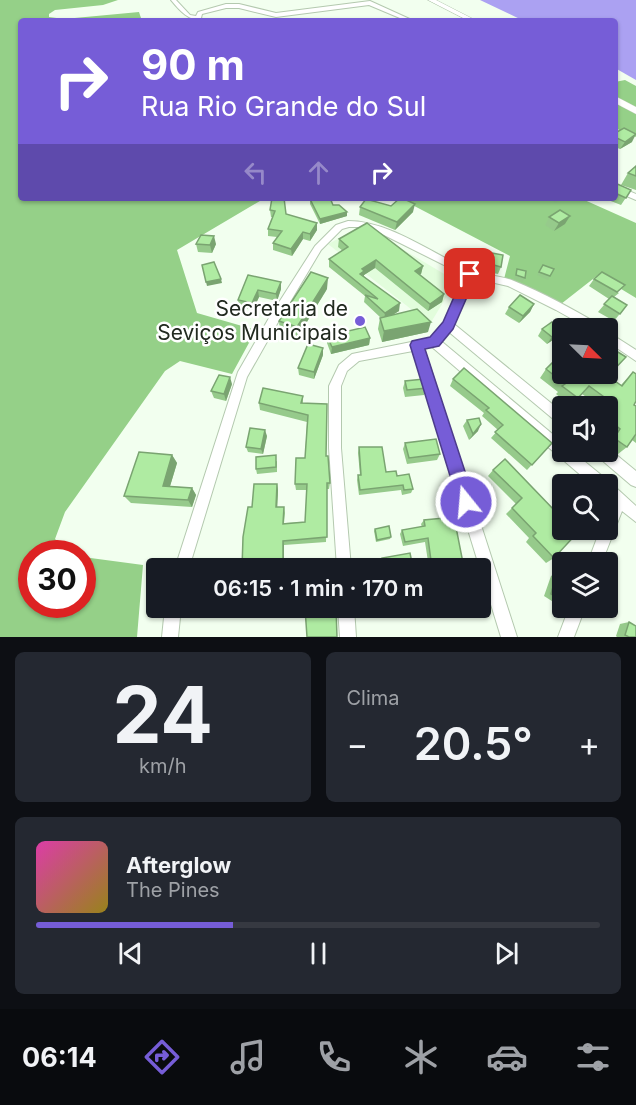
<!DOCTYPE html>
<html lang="pt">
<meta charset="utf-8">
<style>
:root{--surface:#171b24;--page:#242831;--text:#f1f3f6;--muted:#9ea1a6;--line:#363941;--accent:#765dd7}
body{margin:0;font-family:Inter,sans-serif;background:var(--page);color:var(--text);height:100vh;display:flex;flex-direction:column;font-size:22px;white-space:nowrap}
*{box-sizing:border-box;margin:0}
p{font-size:20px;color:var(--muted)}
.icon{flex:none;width:33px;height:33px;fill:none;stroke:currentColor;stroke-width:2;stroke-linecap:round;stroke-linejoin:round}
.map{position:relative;height:637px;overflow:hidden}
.details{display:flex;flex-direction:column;gap:15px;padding:15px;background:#0d0f14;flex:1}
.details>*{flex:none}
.banner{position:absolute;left:18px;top:18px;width:600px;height:183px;border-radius:6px;box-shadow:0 2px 4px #0004;background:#765dd7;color:#fff;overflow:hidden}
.needle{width:39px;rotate:114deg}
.buttons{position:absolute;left:552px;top:318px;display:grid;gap:12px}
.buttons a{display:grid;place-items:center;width:66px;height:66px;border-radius:6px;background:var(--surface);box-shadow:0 2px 4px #0004;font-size:30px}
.speed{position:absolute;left:18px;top:540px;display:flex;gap:12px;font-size:30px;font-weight:700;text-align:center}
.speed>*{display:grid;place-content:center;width:78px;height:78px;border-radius:50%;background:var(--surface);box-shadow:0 2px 4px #0004;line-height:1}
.speed .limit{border:9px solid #d22;background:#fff;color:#111}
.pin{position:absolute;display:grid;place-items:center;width:51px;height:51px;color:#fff;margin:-26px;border-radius:12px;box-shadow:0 3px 9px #0006}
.me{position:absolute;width:66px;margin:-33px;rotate:343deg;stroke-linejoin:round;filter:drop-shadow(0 0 4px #0008)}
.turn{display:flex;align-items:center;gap:21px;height:126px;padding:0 24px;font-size:27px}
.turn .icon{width:78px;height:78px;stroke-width:2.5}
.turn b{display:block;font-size:42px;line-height:51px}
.lanes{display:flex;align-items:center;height:57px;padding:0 24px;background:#0003;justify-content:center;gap:30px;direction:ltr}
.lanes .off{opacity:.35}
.big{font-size:45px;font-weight:600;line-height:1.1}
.details .tile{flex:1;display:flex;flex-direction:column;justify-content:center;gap:9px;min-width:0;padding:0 21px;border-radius:9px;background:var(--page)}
.details .dial{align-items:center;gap:0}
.dial b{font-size:78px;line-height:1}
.song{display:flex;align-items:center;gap:18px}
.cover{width:72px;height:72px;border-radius:9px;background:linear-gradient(135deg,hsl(320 70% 55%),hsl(50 70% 35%))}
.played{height:6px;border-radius:3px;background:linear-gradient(90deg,var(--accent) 35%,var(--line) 35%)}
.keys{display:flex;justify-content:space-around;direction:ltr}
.heat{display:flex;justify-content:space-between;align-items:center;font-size:33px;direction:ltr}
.details .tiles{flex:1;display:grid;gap:15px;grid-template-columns:1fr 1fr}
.tile:last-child{grid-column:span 2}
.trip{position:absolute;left:146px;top:558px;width:345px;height:60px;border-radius:6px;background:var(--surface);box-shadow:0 2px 4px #0004;font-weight:600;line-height:60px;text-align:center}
.dock{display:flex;height:96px;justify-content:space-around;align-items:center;background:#090b0e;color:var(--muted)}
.dock .icon{width:42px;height:42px}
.dock .active{color:var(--accent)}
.dock b{font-size:27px;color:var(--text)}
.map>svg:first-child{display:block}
</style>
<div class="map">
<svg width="636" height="637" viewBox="0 0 636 637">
<rect width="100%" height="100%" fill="#f2ffef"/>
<polygon fill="#e2fddc" points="359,228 377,234 456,281 430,324 328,244"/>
<g fill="#95d088">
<polygon points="0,0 118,0 103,5 55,10 49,14 49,17 64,19 139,12 142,21 21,21 21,198 265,198 177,250 197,313 256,330 232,374 180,361 165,371 65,512 55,539 69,553 32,554 32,604 82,604 83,557 143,565 137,637 0,637"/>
<polygon points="625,80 636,86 636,137 615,128 615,82"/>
<polygon points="399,198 580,198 636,223 636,298 598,275 561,304 504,279 510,256"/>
</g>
<polygon fill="#aba1f2" points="480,0 636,0 636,80 615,68 615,21 524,21"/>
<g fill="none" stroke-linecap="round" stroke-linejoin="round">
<defs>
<g id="minor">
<path d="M171,0H176L190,15L196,16L198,12L226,4H239L276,13L370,1L414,21H407L369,5L276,17L239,8H226L202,14L201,18L204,21C189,21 180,11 171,0Z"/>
<polygon points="615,185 636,194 636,200 615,191"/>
<path d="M348,221C390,221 432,254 470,270C484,276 500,275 514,281C544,293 572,309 600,325L601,328H588L556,310L508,286L473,278L454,324L562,412V425L558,423L449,332L441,341L562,442V452H573L606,479L607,483L613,485L636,506V522L622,511L602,562H588L600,530H608V512L611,502L608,499V484H591L432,347L424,348L517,637H501L413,351L359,361L347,371L341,386V448L351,568H337L329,448V386L339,365L352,354L431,338L444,323L464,275L378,232L362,227H349L342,229L321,250L277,324L247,377L189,568H175L238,372L269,318L315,246L336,225Z"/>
<polygon points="608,332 636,350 636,361 608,342"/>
<polygon points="608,448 636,471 636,487 631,485 597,456 596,452 608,452"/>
<polygon points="165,608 181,608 178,637 162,637"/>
<polygon points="338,608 354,608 356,637 340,637"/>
<polygon points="569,608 585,608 574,637 558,637"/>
</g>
<g id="major">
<polygon points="428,0 436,0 477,21 469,21"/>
<polygon points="615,96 636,107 636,114 615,103"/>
</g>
</defs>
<use href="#minor" stroke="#b4c9af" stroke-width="2"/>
<use href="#major" stroke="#b4c9af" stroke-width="1"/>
<use href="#minor" fill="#fff" fill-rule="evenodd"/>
<use href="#major" fill="#fff" fill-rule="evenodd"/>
</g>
<g fill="#96ca8b">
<polygon points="615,133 632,142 620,149 615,147"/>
<polygon points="636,166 636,190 621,185 628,173"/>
<polygon points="615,183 631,190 621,205 603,198 615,198"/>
<polygon points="272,198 286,214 317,223 317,230 310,241 303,239 292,256 273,250 273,243 277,237 268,236 268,229 273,217 271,217 270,210"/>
<polygon points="548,198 563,198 556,203"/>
<polygon points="310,199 347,212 347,216 320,224 310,204"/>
<polygon points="391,206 413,212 395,230 359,215 360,207"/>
<polygon points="549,217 565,224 554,231 545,225"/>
<polygon points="339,239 423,266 421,274 419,275 444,294 442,302 428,311 375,268 364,275 364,276 399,311 391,316 428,332 382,342 378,329 380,318 381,318 364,302 365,296 329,267 329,259 343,251 338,247"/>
<polygon points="196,244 216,244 212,253 198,252"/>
<polygon points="492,253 501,267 498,274 487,272 489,261"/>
<polygon points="543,265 554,269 548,280 537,275"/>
<polygon points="517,269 525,278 523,282 514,279"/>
<polygon points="248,275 281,282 281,289 277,301 259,297 253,310 239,307 238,300"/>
<polygon points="594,279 619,293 614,297 627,305 614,321 598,312 609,299 589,286"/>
<polygon points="327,289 297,338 280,332 279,321"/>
<polygon points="534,304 530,312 519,323 505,314 509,307"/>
<polygon points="542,329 557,337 547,344 538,336"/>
<polygon points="327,336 370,338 369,345 331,354 327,343"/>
<polygon points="323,355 314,379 299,375 298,368"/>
<polygon points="546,369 562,374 608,377 621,385 633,372 634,405 636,406 636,443 632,440 627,447 618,454 608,446 608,442 612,436 608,433 608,406 599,406 582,394 571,406 556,394 558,392 540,378"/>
<polygon points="453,379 552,443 527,470 491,438 498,430 482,416 484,413 450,386"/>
<polygon points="405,381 427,388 424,395 405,397 403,388"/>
<polygon points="232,384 226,401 214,398 211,391"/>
<polygon points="303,396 303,403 326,456 330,483 329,489 327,489 326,542 284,545 284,568 242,568 252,507 277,484 278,490 277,507 284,507 285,513 284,523 305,522 307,490 296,490 295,484 305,458 307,422 260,410 259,403"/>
<polygon points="467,420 478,431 469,440 463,426"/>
<polygon points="267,436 263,454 248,452 246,447"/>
<polygon points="405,443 440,454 437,460 407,464 403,449"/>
<polygon points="359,447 386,472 397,476 413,489 411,493 402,495 401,490 359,495 357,480 358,475 360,475 358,453"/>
<polygon points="172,455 177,463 170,486 192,488 196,495 192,507 131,503 124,496"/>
<polygon points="277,461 277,472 257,474 256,469"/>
<polygon points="493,470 556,511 560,508 554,558 546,563 526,542 529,538 506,514 516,504 488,476"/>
<polygon points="424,520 464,568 429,568 425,542 403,546 400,534 402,530 422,527 421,524"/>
<polygon points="375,529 391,537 390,539 376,542 374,531"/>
<polygon points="382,558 413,568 382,568 380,561"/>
<polygon points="557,572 562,576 562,608 573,608 566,610 544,596 551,576"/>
<polygon points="289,608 327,608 305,608 290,611"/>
<polygon points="629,622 636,637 617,637 616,636 620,624"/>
</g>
<g fill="#7aa471">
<polygon points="636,134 632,142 620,149 625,142"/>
<polygon points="415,204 413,212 395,230 397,222"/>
<polygon points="347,212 347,216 320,224 320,219"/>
<polygon points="570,216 565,224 554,231 559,223"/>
<polygon points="317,223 317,230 310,241 310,234"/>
<polygon points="303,232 303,239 292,256 291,249"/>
<polygon points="214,236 216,244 212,253 210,245"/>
<polygon points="376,260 375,268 364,275 363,279 360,274 362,269"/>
<polygon points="423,266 421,274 413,279 415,271"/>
<polygon points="328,278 327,289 297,338 297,327"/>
<polygon points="221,279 222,283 207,286 206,282"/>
<polygon points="281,282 281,289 277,301 276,294"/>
<polygon points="258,290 259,297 253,310 252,303"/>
<polygon points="444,294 442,302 428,311 430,304"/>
<polygon points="400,303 399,311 384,320 385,313"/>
<polygon points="534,304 530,312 519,323 523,316"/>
<polygon points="431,322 428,332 382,342 384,331"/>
<polygon points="562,330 557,337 547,344 552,337"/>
<polygon points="370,338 369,345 331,354 332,347"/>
<polygon points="323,348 323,355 314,379 314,372"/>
<polygon points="230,377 232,384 226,401 224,394"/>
<polygon points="481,424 478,431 469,440 473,434"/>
<polygon points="265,430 267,436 263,454 261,449"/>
<polygon points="172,455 177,463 168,493 163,486"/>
<polygon points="277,484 278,490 277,513 276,507"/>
<polygon points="192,488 196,495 192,507 188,500"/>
<polygon points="283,541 284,545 284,568 283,566"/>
</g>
<g fill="#afeba2" stroke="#7aa471" stroke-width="1.5">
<polygon points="624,128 636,134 625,142 617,138 615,139 615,133"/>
<polygon points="636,166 636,176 628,173"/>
<polygon points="615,183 631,190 626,198 615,193"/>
<polygon points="272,198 284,198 286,214 317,223 310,234 303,232 291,249 273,243 282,231 268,229 275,211 270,210"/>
<polygon points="317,198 330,198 333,205 339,205 347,212 320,219 310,199"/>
<polygon points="400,198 402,198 415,204 397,222 360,207 366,199 391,206"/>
<polygon points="560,210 570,216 559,223 549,217"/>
<polygon points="367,223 423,266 415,271 444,294 430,304 376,260 362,269 364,271 360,274 400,303 385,313 365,295 378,299 329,259 348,247 339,239"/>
<polygon points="201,235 214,236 210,245 196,244"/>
<polygon points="492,253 503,255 501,267 490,264"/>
<polygon points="214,262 221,279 206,282 202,265"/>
<polygon points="543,265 554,269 550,276 539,272"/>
<polygon points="517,269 526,271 525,278 516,275"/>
<polygon points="311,272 328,278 297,327 279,321"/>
<polygon points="602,272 625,285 617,292 594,279"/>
<polygon points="248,275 281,282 276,294 258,290 252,303 238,300"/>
<polygon points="520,295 534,304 523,316 509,307"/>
<polygon points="612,296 627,305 620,314 604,304"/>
<polygon points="417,309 431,322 384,331 380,318"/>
<polygon points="552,322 562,330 552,337 542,329"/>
<polygon points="365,327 370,338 332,347 327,336"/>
<polygon points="308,344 323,348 314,372 298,368"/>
<polygon points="608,346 626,357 608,376 622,386 633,372 636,374 636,401 634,405 636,406 636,434 627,447 614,438 620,429 608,419 608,406 600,406 607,399 589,386 578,398 562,386 565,384 546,369 558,357 562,361 562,374 608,374"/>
<polygon points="464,368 552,443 532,465 495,432 503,425 486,410 489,408 453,379"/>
<polygon points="219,375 230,377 224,394 211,391"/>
<polygon points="424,379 427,388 407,390 405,381"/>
<polygon points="263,388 303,396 301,403 327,404 326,456 328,456 330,483 327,483 327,537 283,541 283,566 242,568 243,537 248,507 252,507 254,484 277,484 276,507 284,507 283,524 305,522 307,484 295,484 296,458 305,458 308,415 259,403"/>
<polygon points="479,418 481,424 473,434 467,420"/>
<polygon points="250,428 265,430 261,449 246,447"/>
<polygon points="436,439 440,454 409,458 405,443"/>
<polygon points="359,447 382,447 386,472 396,471 397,476 409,474 413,489 404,490 403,485 360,490 358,475 361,475"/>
<polygon points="139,452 172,455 163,486 192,488 188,500 124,496"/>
<polygon points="276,455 276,467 256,469 256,457"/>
<polygon points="505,459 556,512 560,508 562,511 562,530 580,530 554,558 533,536 536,533 512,508 522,498 493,470"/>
<polygon points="454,517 464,568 432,568 428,538 405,542 402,530 425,526 424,520"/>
<polygon points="389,526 391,537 377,540 375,529"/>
<polygon points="410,553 413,568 384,568 382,558"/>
<polygon points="557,572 562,576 562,601 551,594"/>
<polygon points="305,608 336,608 337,637 307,637"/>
<polygon points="629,622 636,626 636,637 629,637 625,635"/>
</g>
<polygon fill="#765dd7" stroke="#4d3c8c" stroke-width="1.5" points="470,270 477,274 453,329 439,346 425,349 475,502 473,508 466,511 460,508 458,502 410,345 412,341 430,337 443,322 464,274"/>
<circle fill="#765dd7" stroke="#fff" stroke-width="2" cx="360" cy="321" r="6"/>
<g text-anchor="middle" stroke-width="5" stroke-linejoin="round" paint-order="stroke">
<g font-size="21" fill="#222a20" stroke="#fff" text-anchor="end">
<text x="348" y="316">Secretaria de<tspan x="348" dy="24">Seviços Municipais</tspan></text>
</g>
</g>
</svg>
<div class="buttons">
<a><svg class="needle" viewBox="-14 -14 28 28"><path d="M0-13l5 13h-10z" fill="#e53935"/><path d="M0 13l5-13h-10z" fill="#9ea1a6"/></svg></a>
<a><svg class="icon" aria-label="sound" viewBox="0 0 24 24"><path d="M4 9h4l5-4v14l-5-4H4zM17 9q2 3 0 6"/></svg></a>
<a><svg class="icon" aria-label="search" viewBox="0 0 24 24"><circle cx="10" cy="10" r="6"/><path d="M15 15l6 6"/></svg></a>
<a><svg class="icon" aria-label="layers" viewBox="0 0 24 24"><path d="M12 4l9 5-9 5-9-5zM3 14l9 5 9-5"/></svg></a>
</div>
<div class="speed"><div class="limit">30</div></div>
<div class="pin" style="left:470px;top:274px;background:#d93025"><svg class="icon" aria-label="arrive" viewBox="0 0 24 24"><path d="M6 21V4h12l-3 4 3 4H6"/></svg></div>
<svg class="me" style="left:466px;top:502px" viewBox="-20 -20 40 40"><circle r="17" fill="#765dd7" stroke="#fff" stroke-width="3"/><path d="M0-11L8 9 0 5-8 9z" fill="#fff"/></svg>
<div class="trip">06:15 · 1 min · 170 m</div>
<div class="banner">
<div class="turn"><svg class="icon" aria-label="right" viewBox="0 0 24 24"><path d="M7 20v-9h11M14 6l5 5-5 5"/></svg><div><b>90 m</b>Rua Rio Grande do Sul</div></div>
<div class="lanes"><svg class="icon off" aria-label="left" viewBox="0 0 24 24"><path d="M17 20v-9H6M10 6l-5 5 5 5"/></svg><svg class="icon off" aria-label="ahead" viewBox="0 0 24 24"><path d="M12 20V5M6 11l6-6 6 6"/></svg><svg class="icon" aria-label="right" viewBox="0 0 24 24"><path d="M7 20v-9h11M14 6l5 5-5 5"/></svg></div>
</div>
</div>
<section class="details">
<div class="tiles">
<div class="tile dial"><b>24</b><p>km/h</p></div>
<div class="tile"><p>Clima</p>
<div class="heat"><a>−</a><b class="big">20.5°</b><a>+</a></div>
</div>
<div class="tile">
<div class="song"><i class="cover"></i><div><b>Afterglow</b><p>The Pines</p></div></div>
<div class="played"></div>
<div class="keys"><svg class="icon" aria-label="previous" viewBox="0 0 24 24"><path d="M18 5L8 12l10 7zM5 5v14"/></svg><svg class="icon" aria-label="pause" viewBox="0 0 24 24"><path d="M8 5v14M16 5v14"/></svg><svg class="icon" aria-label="next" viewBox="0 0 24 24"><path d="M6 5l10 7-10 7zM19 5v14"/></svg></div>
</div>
</div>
</section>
<nav class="dock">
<b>06:14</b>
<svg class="icon active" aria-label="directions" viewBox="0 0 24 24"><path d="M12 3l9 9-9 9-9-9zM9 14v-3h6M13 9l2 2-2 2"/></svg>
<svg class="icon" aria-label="music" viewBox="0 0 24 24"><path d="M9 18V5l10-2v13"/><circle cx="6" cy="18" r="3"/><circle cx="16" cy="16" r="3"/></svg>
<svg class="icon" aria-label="phone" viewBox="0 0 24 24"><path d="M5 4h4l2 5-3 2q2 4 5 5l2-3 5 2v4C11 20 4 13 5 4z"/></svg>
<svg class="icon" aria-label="climate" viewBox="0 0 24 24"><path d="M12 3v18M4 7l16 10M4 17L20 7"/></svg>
<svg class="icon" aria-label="car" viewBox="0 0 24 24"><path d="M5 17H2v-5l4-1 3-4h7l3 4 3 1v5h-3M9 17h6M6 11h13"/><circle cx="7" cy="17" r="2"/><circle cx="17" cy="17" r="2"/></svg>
<svg class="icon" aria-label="filters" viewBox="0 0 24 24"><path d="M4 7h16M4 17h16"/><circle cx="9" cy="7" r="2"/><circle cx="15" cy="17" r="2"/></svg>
</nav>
